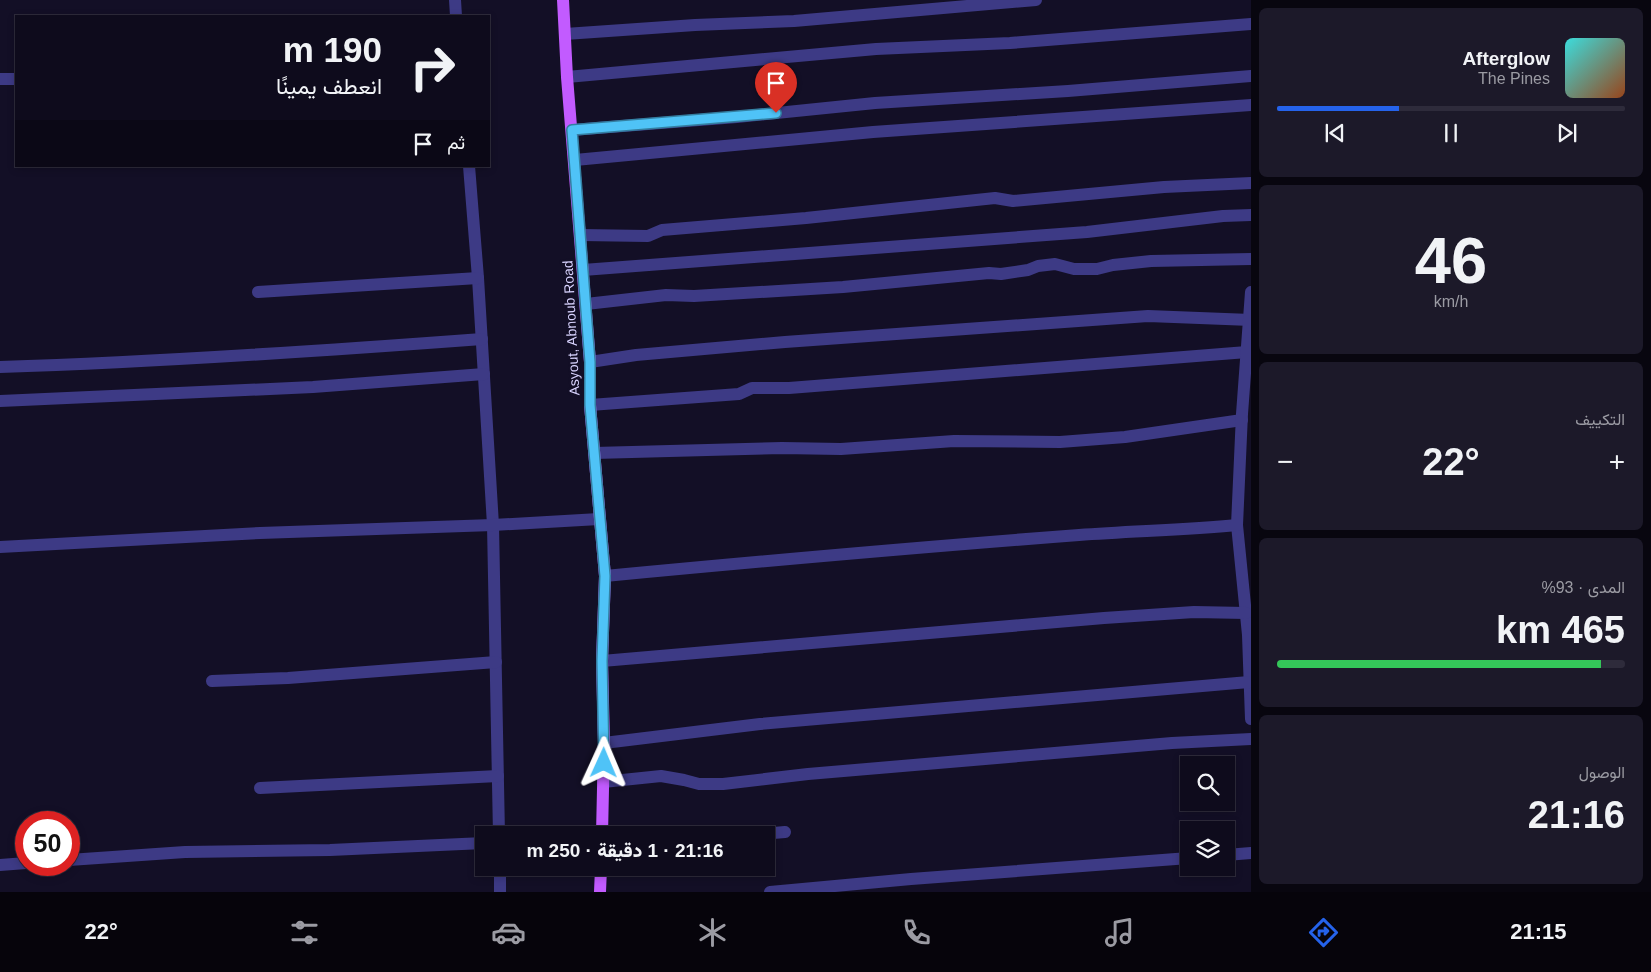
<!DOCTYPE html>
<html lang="ar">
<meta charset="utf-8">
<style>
:root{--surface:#0e0b1c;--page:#1c1929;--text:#f1f3f6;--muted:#9b9ba3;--line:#2e2b3b;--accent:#2563eb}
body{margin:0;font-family:Arial,Vazirmatn,sans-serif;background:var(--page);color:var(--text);direction:rtl;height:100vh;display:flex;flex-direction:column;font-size:19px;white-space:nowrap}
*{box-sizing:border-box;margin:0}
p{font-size:16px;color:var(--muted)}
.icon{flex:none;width:28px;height:28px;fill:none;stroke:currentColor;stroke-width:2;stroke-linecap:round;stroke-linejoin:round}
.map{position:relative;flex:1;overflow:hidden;direction:ltr}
.sheet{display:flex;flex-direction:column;gap:8px;padding:8px;background:#08060f;width:400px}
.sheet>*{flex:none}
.hud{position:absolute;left:15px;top:15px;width:475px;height:152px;border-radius:0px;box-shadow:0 2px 8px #0003,0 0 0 1px var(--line);direction:rtl;background:#0e0b1c;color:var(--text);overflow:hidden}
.controls{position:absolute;left:1180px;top:756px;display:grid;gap:10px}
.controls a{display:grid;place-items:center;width:55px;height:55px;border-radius:0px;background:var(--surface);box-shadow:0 2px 8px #0003,0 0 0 1px var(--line);font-size:25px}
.speed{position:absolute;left:15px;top:811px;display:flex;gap:10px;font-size:25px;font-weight:700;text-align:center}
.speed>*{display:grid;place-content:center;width:65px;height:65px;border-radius:50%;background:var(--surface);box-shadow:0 2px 8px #0003,0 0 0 1px var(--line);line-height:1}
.speed .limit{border:8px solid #d22;background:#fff;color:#111}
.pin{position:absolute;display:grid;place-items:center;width:42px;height:42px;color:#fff;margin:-51px -21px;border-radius:50% 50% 50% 0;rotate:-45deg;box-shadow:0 0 5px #0007}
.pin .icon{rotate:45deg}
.me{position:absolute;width:55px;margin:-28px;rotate:1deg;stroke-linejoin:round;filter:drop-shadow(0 0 4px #0008)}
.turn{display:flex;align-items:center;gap:18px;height:105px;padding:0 25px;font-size:22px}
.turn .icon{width:65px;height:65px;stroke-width:2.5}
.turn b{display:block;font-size:35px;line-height:42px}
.then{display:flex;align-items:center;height:48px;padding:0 25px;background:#0003;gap:10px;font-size:19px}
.big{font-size:38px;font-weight:800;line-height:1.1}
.sheet .card{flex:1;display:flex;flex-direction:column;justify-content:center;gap:8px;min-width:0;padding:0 18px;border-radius:8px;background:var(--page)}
.sheet .dial{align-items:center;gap:0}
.dial b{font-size:65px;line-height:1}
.song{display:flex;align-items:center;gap:15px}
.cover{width:60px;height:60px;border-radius:8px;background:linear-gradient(135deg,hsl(180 70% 55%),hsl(20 70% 35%))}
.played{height:5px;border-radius:2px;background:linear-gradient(90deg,var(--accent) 35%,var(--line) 35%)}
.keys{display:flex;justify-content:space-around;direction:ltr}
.heat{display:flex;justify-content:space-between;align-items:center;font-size:28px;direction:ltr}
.charge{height:8px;border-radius:4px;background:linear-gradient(90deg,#34c759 93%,var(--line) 0)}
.trip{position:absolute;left:475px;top:826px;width:300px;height:50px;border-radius:0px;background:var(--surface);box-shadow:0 2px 8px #0003,0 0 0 1px var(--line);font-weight:800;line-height:50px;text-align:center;direction:rtl}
.dock{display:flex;height:80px;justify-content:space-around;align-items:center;background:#06040b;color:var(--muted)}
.dock .icon{width:35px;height:35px}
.dock .selected{color:var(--accent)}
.dock b{font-size:22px;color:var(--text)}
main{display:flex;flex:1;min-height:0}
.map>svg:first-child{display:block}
</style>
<main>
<section class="sheet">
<div class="card">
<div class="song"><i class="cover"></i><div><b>Afterglow</b><p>The Pines</p></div></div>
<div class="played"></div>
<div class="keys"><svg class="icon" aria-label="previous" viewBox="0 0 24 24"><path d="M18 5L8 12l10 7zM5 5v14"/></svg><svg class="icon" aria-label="pause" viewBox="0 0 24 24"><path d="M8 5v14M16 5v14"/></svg><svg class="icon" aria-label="next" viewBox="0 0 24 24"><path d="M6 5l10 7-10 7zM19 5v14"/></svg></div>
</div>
<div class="card dial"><b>46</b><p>km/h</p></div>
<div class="card"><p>التكييف</p>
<div class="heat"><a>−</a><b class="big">22°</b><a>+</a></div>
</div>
<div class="card"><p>المدى · 93%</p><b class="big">465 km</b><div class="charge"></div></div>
<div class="card"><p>الوصول</p><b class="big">21:16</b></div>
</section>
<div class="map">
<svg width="1251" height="892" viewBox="0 0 1251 892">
<rect width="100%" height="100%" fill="#130f26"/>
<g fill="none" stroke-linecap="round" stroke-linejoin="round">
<g stroke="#3d3a85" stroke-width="12">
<polyline points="455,0 456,16"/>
<polyline points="565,34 695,25 794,21 1036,0"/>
<polyline points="567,77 876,49 1010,43 1251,24"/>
<polyline points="0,79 16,79"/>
<polyline points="572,130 737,117 875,103 1068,91 1251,76"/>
<polyline points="575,160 873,132 1251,105"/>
<polyline points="469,166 478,278 493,525 499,835"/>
<polyline points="581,235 648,236 662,230 806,218 995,198 1013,201 1164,187 1251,183"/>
<polyline points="583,270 1087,232 1223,216 1251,215"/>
<polyline points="258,292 478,278"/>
<polyline points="586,304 666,295 694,296 843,287 989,273 1001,274 1028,270 1038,266 1055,264 1074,269 1097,269 1113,265 1151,261 1251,259"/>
<polyline points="590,362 636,355 785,342 1148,316 1251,320"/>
<path d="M0,367C161,362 321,351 482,339"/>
<polyline points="0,401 313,387 484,374"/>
<polyline points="590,405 739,394 752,388 789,388 1247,352"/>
<polyline points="594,453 782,448 841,449 954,441 1060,442 1125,437 1242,420"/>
<polyline points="1237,525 1248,635 1251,719"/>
<polyline points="0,547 260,533 493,525 599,519"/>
<path d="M605,576C763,561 921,547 1079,535C1132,531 1185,530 1237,525L1242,414L1251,292"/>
<polyline points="602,661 1104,618 1194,612 1246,613"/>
<polyline points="212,681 288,678 496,662"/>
<polyline points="604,743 760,724 1249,682"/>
<polyline points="603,782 661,776 684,780 699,784 723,784 808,774 1172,743 1251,739"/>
<polyline points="260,788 498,776"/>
<polyline points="749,835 785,832"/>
<polyline points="1226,855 1251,853"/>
<polyline points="69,860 185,852 330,850 484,843"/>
<polyline points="0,865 26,863"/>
<polyline points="500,868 500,892"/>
<polyline points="770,892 911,879 1189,858"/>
</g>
<g stroke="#c25bff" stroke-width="12">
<polyline points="563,0 567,77 590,362 590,405 605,576 602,661 604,743 602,835"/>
<polyline points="600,892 601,868"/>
</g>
</g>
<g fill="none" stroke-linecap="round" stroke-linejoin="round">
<defs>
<polyline id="route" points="604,763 602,661 605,576 590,405 590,362 572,130 776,113"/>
</defs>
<use href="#route" stroke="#337fa1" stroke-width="12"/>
<use href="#route" stroke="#4fc3f7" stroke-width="9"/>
</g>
<g text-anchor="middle" stroke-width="5" stroke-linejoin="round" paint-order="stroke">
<g font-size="14" fill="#d9d4ff" stroke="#130f26">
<text transform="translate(571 328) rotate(-93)" y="5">Asyout, Abnoub Road</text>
</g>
</g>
</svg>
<div class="controls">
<a><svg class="icon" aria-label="search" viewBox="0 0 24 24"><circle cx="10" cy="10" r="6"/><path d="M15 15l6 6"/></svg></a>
<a><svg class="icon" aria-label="layers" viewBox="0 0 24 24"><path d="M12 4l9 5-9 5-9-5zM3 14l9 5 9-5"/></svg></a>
</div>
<div class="speed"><div class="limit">50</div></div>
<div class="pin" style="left:776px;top:113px;background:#d93025"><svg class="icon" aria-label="arrive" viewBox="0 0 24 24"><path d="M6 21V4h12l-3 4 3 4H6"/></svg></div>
<svg class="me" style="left:604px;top:763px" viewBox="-20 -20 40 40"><path d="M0-17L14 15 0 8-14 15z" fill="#4fc3f7" stroke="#fff" stroke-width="4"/></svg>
<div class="trip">21:16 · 1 دقيقة · 250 m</div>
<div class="hud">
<div class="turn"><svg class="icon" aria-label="right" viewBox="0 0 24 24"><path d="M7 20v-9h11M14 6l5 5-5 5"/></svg><div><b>190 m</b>انعطف يمينًا</div></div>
<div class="then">ثم<svg class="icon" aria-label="arrive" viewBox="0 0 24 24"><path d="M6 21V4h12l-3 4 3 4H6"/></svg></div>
</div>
</div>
</main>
<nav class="dock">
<b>21:15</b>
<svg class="icon selected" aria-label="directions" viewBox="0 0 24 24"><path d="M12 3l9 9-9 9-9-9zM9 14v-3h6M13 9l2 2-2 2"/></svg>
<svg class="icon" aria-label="music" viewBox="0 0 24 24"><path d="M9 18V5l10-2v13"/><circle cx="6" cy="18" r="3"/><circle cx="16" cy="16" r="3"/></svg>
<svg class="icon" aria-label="phone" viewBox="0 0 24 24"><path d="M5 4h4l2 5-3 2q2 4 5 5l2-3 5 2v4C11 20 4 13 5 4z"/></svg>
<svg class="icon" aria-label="climate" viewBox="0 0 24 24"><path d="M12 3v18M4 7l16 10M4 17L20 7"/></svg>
<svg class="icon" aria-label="car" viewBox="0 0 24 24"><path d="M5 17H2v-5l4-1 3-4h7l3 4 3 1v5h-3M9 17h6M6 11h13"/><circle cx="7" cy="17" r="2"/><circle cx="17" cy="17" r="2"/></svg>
<svg class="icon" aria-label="filters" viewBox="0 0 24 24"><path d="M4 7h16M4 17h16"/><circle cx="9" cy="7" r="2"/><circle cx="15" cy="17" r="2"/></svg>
<b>22°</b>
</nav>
